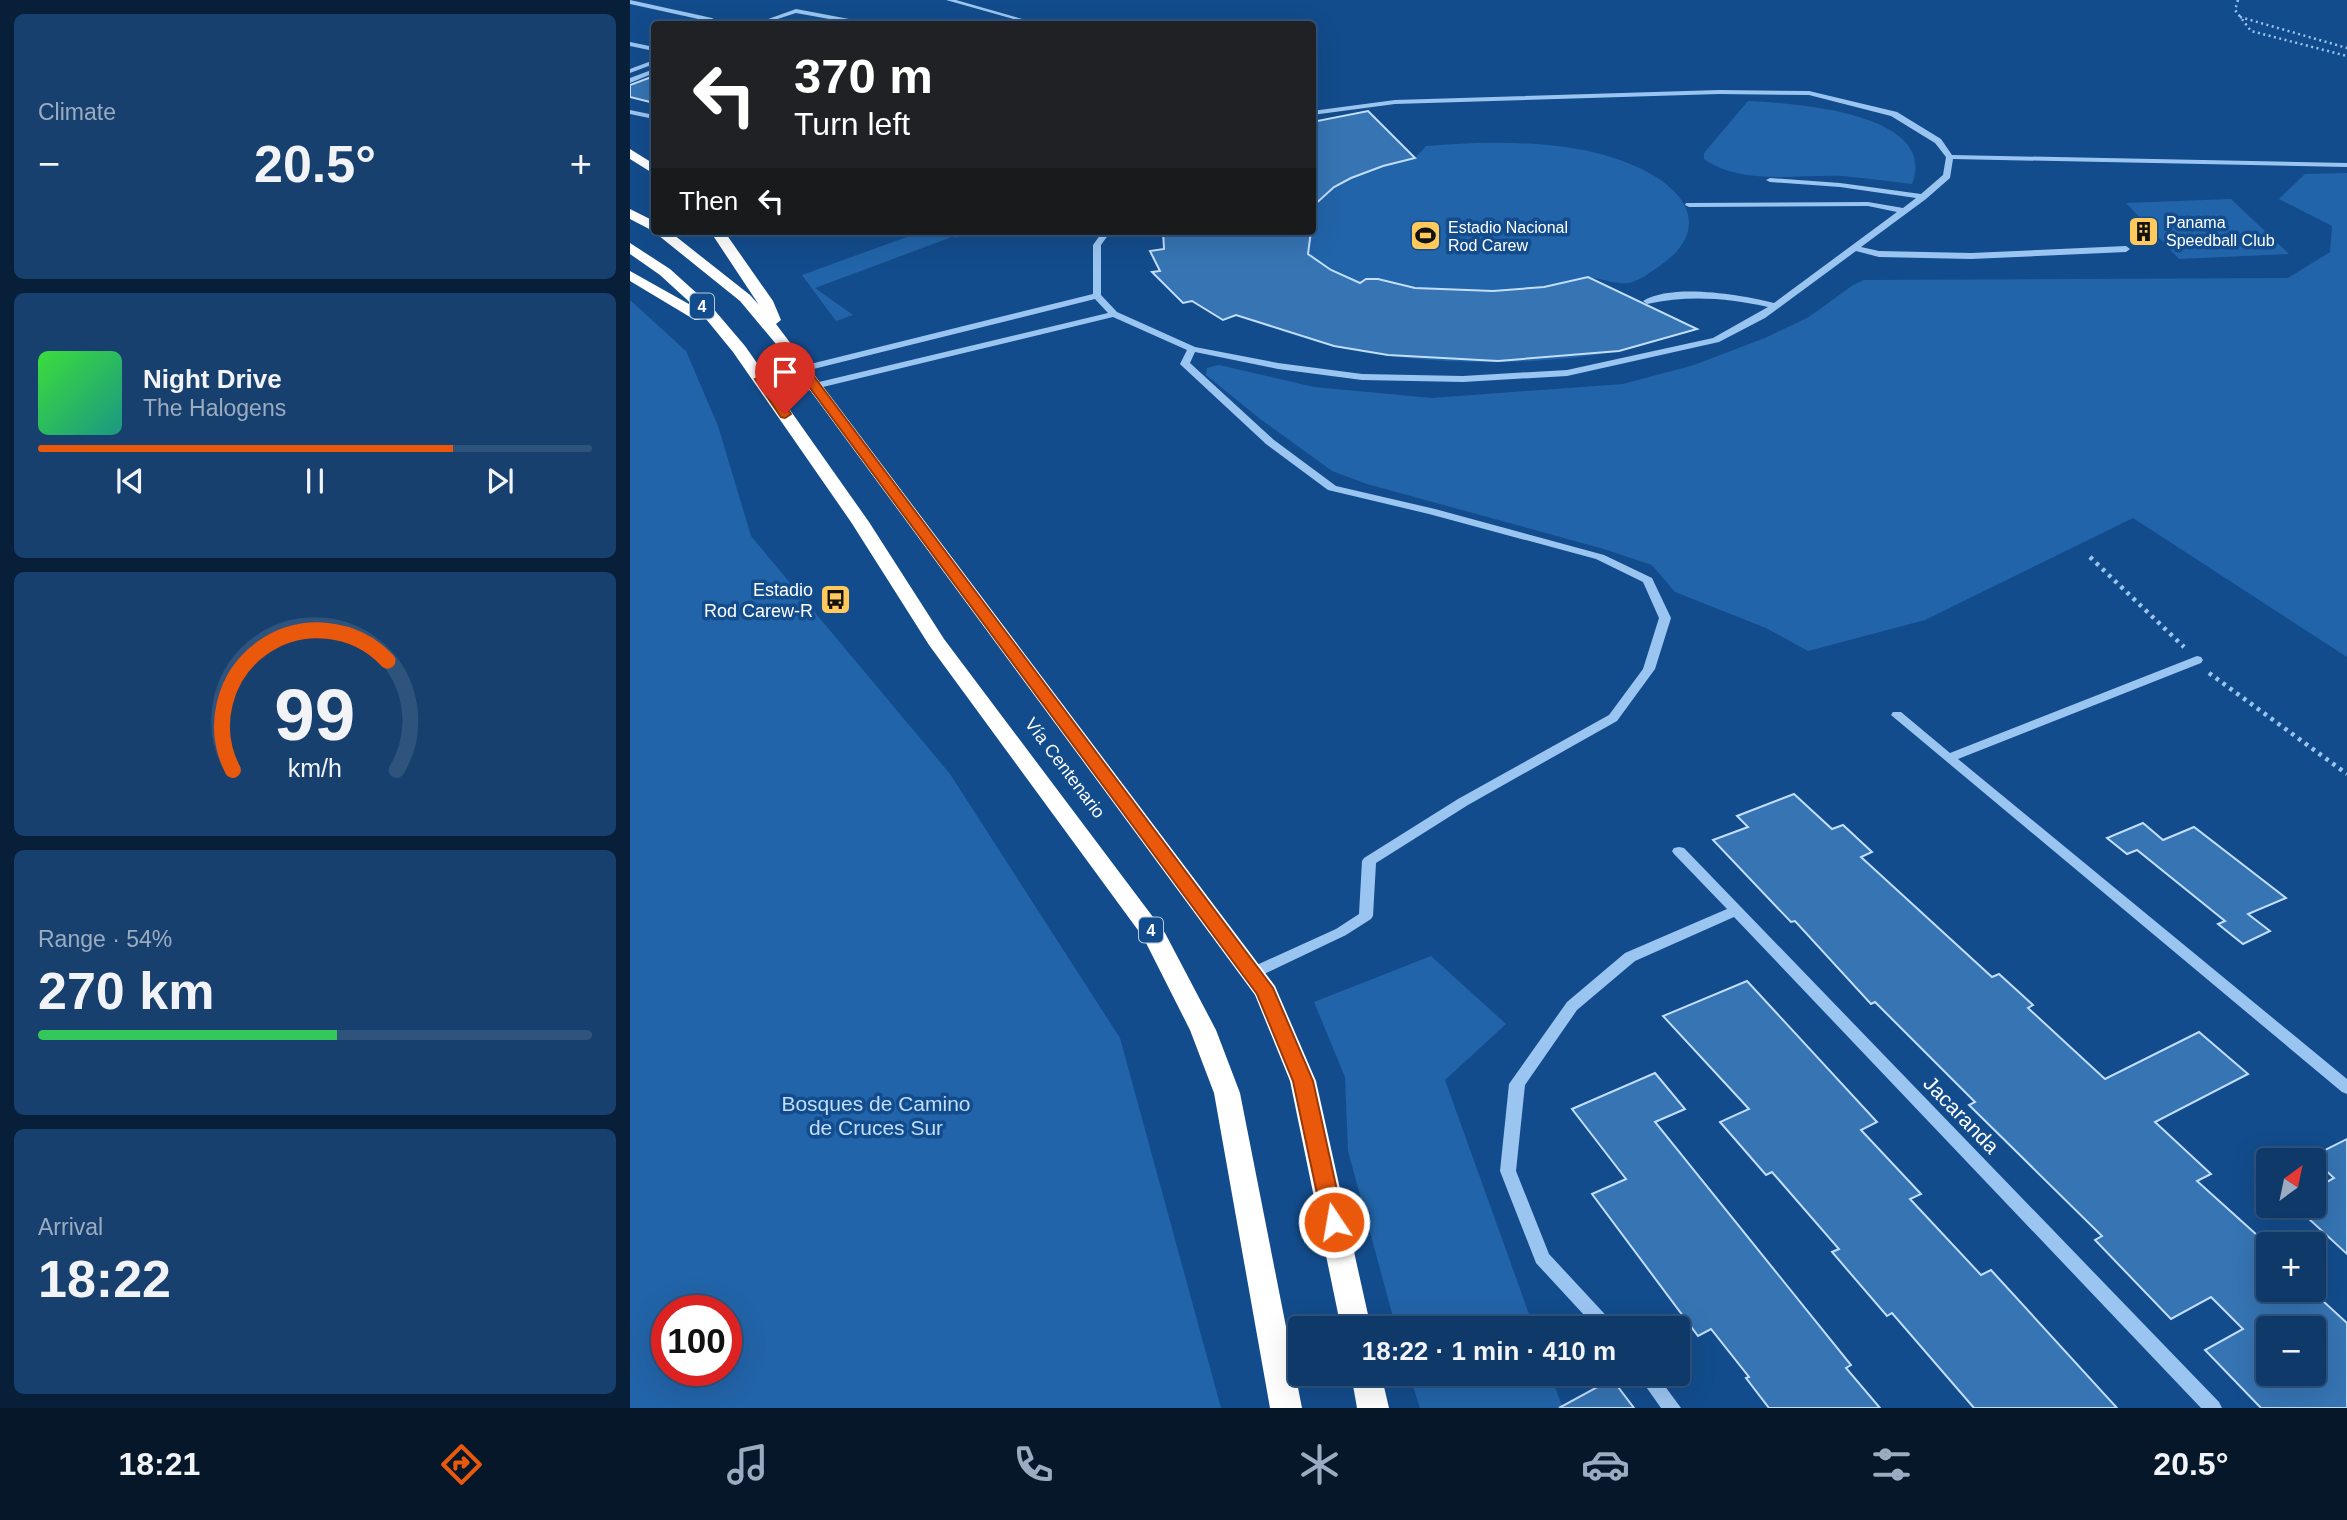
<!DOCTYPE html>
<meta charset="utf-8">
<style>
:root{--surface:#0e3969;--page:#17406f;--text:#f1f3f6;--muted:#9bacc0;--line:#2e537d;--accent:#ea580c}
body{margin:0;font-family:Helvetica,sans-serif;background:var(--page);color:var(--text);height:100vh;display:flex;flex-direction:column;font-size:26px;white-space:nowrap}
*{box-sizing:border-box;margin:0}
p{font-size:23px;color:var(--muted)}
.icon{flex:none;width:38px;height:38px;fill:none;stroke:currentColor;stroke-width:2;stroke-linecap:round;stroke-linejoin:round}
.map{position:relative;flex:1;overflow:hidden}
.drawer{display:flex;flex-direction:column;gap:14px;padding:14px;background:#081f3a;width:630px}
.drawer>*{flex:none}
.hud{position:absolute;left:21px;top:21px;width:665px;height:214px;border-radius:7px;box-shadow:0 7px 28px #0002,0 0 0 2px var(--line);background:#202124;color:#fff;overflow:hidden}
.needle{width:46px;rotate:33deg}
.tools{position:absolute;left:1626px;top:1148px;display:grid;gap:14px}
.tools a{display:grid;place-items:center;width:70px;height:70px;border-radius:7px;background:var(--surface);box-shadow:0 7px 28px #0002,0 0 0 2px var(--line);font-size:35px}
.speed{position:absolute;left:21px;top:1295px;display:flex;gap:14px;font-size:35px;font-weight:700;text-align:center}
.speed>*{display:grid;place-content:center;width:91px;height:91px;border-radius:50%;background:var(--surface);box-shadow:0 7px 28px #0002,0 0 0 2px var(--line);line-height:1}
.speed .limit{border:10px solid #d22;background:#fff;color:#111}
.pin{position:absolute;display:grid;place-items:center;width:60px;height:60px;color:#fff;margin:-72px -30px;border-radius:50% 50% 50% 0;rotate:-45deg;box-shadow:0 0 7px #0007}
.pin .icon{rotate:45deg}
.me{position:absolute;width:77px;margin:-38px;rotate:348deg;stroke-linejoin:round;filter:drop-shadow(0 0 5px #0008)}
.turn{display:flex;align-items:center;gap:24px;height:147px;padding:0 28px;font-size:32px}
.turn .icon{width:91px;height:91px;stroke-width:2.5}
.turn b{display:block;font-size:49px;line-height:60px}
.then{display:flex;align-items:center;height:66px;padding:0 28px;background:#0003;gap:14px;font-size:26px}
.big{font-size:52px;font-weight:600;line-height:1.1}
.drawer .card{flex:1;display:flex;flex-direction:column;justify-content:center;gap:10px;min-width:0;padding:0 24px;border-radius:10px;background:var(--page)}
.drawer .dial{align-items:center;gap:0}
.dial svg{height:182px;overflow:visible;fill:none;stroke:var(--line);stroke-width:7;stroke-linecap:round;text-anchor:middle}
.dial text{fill:var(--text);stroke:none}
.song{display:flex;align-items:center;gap:21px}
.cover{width:84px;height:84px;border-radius:10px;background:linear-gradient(135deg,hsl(120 70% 55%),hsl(170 70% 35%))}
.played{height:7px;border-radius:4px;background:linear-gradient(90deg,var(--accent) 75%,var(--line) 75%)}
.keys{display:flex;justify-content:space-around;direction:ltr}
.heat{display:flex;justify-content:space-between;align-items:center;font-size:38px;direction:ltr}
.charge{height:10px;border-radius:5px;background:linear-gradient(90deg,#34c759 54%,var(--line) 0)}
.trip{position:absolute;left:658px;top:1316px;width:402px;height:70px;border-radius:7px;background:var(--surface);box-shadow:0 7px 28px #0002,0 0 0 2px var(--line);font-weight:600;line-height:70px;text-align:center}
.dock{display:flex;height:112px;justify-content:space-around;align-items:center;background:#06172a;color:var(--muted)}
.dock .icon{width:49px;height:49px}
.dock .selected{color:var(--accent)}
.dock b{font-size:32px;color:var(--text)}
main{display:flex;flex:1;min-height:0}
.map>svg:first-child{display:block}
</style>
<main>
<section class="drawer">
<div class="card"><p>Climate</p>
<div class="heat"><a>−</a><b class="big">20.5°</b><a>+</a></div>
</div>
<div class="card">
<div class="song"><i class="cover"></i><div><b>Night Drive</b><p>The Halogens</p></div></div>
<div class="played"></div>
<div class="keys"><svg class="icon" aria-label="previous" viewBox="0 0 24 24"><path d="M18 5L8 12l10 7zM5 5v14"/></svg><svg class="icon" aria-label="pause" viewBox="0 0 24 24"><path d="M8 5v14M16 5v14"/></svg><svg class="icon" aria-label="next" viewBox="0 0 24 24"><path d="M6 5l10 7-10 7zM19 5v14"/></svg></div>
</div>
<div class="card dial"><svg viewBox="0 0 100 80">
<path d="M14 69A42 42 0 1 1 86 69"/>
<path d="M14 69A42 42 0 0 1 82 21" stroke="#ea580c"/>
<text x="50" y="56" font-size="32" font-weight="700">99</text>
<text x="50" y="72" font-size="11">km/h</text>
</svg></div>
<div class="card"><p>Range · 54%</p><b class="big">270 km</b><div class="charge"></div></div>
<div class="card"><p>Arrival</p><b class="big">18:22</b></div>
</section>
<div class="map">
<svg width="1717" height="1408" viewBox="0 0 1717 1408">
<rect width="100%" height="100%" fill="#134c8c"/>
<g fill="#2264a9" fill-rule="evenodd">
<path d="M1118,101C1162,103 1310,112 1282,184C1259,181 1235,178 1212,176C1168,174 1112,186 1074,159V153Z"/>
<path d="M738,111L785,158L796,146C867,140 963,138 1026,177C1067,203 1071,237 1031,265C1022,271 1008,282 998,283C987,285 972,278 961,278L1067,329C1041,336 1015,346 989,351C903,367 788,366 703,346C670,338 638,327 606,315L593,320L562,301L553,303L522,272L530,270L520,251L534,249L533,231H682L683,122Z"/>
<polygon points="1717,173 1717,657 1503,518 1295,620 1178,651 1136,628 1045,592 1022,565 974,549 737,484 702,471 629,418 576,375 577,368 589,365 684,387 802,398 993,384 1064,365 1135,338 1179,317 1223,285 1234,280 1658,278 1700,252 1702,226 1649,199 1675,174"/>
<polygon points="1601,199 1659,254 1549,259 1496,203"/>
<polygon points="293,231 305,231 332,239 322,237 185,288 223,315 206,321 172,275"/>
<path d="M0,300L56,351L88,426L121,536L320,774L490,1038L591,1408H0ZM37,1311H96V1370H37Z"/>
<polygon points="801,956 876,1024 815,1080 904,1328 766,1328 718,1151 715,1077 684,1002"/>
<polygon points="779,1374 920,1374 933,1408 790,1408"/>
</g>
<g fill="#3674b3" stroke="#c2defc" stroke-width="2" fill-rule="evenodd">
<polygon points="24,76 24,103 0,97 0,85"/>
<polygon points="738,111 785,158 753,166 721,178 704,187 682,207 682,122"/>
<polygon points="533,231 681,231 678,254 701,270 730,283 736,279 748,279 785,288 863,291 914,287 958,277 1067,329 989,351 868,361 758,355 704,346 606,315 593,320 562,301 553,303 522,272 530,271 520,251 534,249"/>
<path d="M1164,794L1202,829L1213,825L1242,852L1231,857L1362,977L1369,974L1403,1005L1398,1008L1475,1079L1569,1032L1618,1074L1525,1122L1581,1174L1567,1181L1638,1245V1290H1681L1717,1323V1408H1631L1575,1350L1613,1329L1581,1297L1541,1319L1465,1240L1472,1236L1339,1105L1345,1102L1245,1002L1241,1004L1165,921L1161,922L1083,840L1118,827L1107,816ZM1638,1328H1684V1374H1638Z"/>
<polygon points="1513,823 1533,840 1564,827 1656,898 1618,914 1640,931 1613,944 1588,924 1595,921 1507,850 1497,854 1477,838"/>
<polygon points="1117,981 1247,1122 1231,1130 1291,1194 1280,1199 1351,1275 1361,1270 1487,1408 1344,1408 1262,1313 1257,1316 1202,1252 1209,1249 1142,1172 1136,1175 1090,1122 1119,1109 1033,1016"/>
<polygon points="1025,1073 1055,1109 1025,1122 1221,1365 1216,1368 1250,1408 1139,1408 1116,1378 1119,1377 1081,1329 1068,1336 962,1194 996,1179 942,1109"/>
<polygon points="1717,1139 1717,1254 1665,1206 1684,1206 1684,1189 1704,1178 1681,1157"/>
<polygon points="982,1379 1004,1408 929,1408"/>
</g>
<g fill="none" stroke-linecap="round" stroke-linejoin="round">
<g stroke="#9bc5f1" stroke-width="2.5" stroke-dasharray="2 3.5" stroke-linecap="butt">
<polyline points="1608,0 1605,10 1621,31 1717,56"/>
<polyline points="1610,17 1717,48"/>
</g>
<g stroke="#9bc5f1" stroke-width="4.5" stroke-dasharray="3.5 5" stroke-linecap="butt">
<polyline points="1460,557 1554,647"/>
<polyline points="1579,673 1717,774"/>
</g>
<g fill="#9bc5f1" fill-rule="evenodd">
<polygon points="0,0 82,18 85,20 82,22 0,4"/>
<polygon points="316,0 326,0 410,24 401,24"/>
<polygon points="166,9 235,22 238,24 227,24 166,13 132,24 124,24"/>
<polygon points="0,42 24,47 24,51 0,46"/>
<polygon points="24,60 24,64 0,73 0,69"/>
<polygon points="24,69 24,73 0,83 0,78"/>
<path d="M1089,90L1179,91L1267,112L1311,139L1322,155L1717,163V167L1323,159L1320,178L1296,199L1231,247L1249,251L1341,253L1496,246L1500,249L1496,252L1341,259L1249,257L1226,251L1135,318L1089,342L937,376L833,382L732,380L648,369L565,352L560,363L644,440L706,486L805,509L974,555L1022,578L1041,618L1025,669L987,721L838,805L746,863L743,916L741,919L716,935L628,977H618L616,973L618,969L706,929L729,914L732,861L734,858L828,799L979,715L1013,669L1029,618L1013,582L966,559L799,514L698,490L636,444L552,366L550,364L557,350L483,317L143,399L138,396L143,393L478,313L465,299L131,382L126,379L128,377L463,294V245L473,231H481L471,245V295L487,312L565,347L648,363L732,374L833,376L937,370L1083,338L1138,307C1097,298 1059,295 1017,304L1013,301C1043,283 1111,295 1144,303L1267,212L1238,206L1059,207L1055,205L1056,203L1238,202L1273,208L1286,198L1210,187L1140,182L1136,180L1140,178L1210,183L1291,194L1313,175L1316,157L1305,143L1261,116L1179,95L1089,94L765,104L682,115V111L765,100Z"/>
<polygon points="0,110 24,115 24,119 0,114"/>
<polygon points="1567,656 1571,657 1573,660 1571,663 1328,759 1717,1079 1717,1094 1712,1092 1261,715 1263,712 1271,712 1320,753"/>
<polygon points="1049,847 1054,848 1589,1402 1592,1408 1571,1408 1104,917 1005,961 947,1010 895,1085 886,1171 919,1254 983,1323 986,1328 966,1328 906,1263 870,1171 879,1084 937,1002 995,953 1097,909 1044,854 1042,851 1044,848"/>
<polygon points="1007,1374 1026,1374 1051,1408 1031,1408"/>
</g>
<g fill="#fff" fill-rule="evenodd">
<polygon points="0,149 24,164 24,174 0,159"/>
<polygon points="0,209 24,221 24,231 39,231 120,295 129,305 80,231 94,231 143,301 151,320 146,324 645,986 686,1081 741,1328 711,1328 660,1081 625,995 146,344 110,301 23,231 0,219"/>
<polygon points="0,243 40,269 81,306 115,346 239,522 314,639 535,933 586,1030 610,1093 672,1408 640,1408 584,1093 560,1030 513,937 299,645 221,522 103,352 76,319 65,320 0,281 0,271 66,308 30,275 0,254"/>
<polygon points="721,1374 751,1374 759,1408 727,1408"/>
</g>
</g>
<polygon fill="#ea580c" stroke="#983908" stroke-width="2" points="172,365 176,366 643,988 683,1081 714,1222 711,1228 704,1230 696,1228 693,1222 663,1081 627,994 169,373 138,381 161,414 155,418 151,417 125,379"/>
<defs>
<symbol id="building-square" viewBox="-11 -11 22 22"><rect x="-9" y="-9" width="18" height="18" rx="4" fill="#ffca5b" stroke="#134c8c"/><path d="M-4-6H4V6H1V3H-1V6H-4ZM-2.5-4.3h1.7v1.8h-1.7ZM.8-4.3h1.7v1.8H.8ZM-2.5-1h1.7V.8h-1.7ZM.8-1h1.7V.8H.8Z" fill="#111"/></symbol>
<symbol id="stadium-square" viewBox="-11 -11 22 22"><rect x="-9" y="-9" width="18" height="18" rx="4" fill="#ffca5b" stroke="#134c8c"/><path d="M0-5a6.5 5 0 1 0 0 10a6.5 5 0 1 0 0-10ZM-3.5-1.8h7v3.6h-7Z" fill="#111"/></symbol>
<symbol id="bus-square" viewBox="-11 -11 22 22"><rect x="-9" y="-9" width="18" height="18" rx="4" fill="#ffca5b" stroke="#134c8c"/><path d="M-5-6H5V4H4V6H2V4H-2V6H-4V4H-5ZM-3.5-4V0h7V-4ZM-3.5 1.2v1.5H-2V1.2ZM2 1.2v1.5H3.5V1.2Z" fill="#111"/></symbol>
</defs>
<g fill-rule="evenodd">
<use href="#building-square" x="1496" y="214" width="35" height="35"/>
<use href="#stadium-square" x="778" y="218" width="35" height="35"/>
<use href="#bus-square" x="188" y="582" width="35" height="35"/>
</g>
<g text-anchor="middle" stroke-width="7" stroke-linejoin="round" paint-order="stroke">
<g font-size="16" fill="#fff" stroke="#134c8c" text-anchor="start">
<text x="1536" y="228">Panama<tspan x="1536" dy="18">Speedball Club</tspan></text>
<text x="818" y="233">Estadio Nacional<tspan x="818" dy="18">Rod Carew</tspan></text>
</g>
<g fill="#134c8c" stroke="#b8c9dc" stroke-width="2">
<rect x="60" y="293.5" width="24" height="25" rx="5"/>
<rect x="509" y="917.5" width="24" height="25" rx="5"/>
</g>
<g font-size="16" font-weight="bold" fill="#fff">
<text x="72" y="312">4</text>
<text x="521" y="936">4</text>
</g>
<g font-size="18" fill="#fff" stroke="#134c8c" text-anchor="end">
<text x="183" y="596">Estadio<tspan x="183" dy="21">Rod Carew-R</tspan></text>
</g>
<g font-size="18" fill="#fff" stroke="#134c8c">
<text transform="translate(435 768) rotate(53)" y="6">Vía Centenario</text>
</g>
<g font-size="21" fill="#c2defc" stroke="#134c8c">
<text x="246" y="1111">Bosques de Camino<tspan x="246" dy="24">de Cruces Sur</tspan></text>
</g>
<g font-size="21" fill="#fff" stroke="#134c8c">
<text transform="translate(1331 1115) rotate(46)" y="7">Jacaranda</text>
</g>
</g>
</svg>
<div class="tools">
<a><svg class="needle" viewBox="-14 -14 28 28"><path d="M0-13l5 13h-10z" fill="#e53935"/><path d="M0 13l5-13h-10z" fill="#9bacc0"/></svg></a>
<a>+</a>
<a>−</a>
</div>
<div class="speed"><div class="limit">100</div></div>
<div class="pin" style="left:155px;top:414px;background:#d93025"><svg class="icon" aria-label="arrive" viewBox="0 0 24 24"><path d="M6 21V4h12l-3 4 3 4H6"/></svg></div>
<svg class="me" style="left:704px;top:1222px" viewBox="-20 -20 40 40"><circle r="17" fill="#ea580c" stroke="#fff" stroke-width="3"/><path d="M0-11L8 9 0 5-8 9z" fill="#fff"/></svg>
<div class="trip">18:22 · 1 min · 410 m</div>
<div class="hud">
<div class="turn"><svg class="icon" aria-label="left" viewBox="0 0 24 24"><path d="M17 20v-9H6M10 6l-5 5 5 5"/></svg><div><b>370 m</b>Turn left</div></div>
<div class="then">Then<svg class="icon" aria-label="left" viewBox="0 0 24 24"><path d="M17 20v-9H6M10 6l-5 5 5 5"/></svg></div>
</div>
</div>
</main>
<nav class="dock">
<b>18:21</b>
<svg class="icon selected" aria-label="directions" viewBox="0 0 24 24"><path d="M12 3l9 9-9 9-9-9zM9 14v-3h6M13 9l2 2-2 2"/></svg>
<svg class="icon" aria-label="music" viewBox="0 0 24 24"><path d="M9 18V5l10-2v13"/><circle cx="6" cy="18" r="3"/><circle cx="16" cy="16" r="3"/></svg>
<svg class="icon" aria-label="phone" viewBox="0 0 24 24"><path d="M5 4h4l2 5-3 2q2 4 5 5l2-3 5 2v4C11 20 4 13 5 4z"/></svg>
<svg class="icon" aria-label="climate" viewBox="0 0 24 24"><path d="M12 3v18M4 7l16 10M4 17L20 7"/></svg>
<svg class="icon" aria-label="car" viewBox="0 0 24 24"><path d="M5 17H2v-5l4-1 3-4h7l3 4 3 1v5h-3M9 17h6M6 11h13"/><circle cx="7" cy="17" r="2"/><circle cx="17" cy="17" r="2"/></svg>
<svg class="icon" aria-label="filters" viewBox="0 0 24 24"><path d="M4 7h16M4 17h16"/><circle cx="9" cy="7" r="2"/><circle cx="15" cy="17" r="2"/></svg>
<b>20.5°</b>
</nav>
